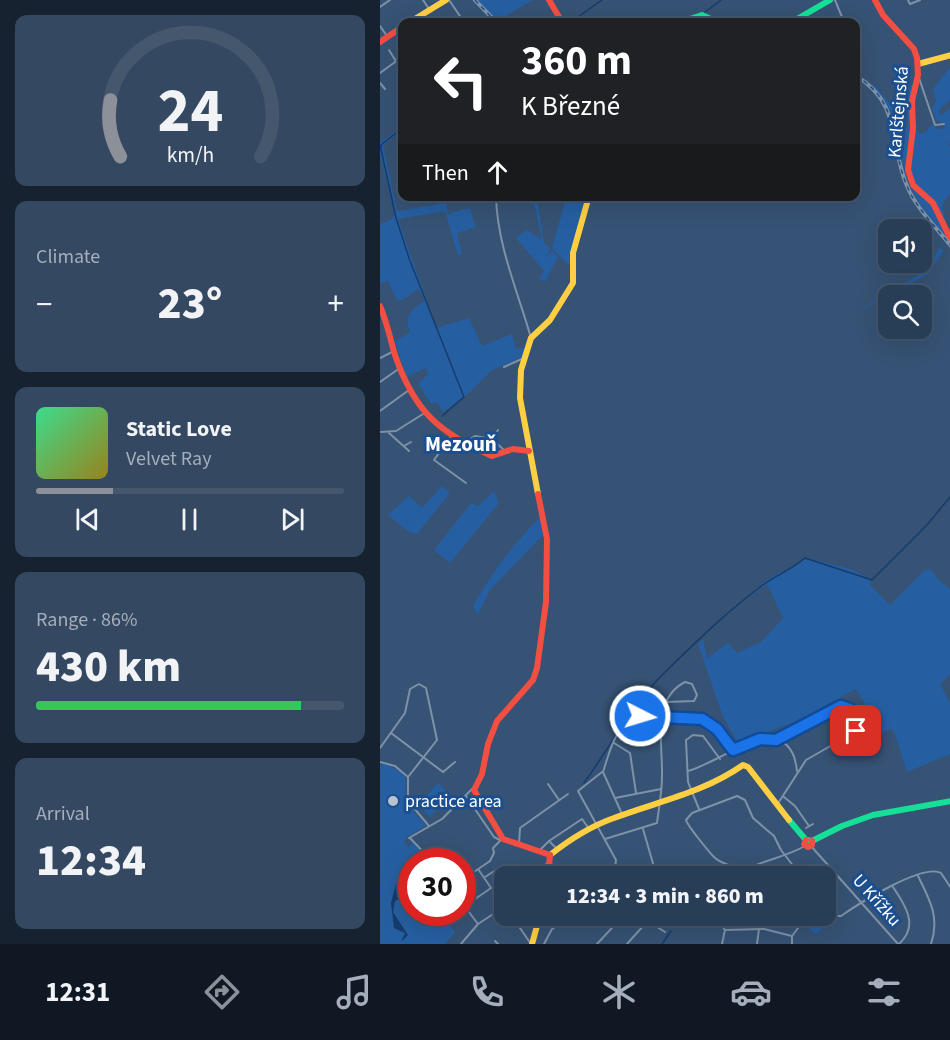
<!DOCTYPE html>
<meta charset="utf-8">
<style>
:root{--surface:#283e57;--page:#344961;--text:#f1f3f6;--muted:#a5aeba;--line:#44576d;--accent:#8c9099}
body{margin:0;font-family:"Source Sans 3",sans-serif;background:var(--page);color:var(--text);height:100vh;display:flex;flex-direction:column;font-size:22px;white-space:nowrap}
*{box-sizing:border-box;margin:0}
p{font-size:20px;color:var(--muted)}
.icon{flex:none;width:33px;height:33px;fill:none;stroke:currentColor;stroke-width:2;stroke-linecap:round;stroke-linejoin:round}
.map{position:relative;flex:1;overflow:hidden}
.panel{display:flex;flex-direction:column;gap:15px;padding:15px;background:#162230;width:380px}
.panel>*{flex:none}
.top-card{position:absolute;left:18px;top:18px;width:462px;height:183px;border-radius:12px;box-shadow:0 6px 24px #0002,0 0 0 2px var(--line);background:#202124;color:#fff;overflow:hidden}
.fabs{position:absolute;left:498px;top:219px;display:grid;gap:12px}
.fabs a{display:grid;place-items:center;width:54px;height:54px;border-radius:12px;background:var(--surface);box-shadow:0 6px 24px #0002,0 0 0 2px var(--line);font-size:30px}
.speed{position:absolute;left:18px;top:848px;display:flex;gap:12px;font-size:30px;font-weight:700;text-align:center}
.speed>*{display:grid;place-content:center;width:78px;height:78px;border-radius:50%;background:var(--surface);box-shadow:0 6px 24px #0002,0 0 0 2px var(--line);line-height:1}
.speed .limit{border:9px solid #d22;background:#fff;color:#111}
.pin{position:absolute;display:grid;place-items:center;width:51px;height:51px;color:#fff;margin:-26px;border-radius:12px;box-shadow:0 3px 9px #0006}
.me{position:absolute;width:66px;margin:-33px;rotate:95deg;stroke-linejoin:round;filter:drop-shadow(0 0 4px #0008)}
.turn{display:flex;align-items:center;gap:21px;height:126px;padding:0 24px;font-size:27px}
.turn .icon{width:78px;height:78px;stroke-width:2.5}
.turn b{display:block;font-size:42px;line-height:51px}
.then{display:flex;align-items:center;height:57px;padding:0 24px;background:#0003;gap:12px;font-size:22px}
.big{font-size:45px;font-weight:800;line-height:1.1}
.panel .widget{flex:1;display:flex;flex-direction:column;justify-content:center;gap:9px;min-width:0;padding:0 21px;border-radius:12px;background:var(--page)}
.panel .dial{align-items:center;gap:0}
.dial svg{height:156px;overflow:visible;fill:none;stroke:var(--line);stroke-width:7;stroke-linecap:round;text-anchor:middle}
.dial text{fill:var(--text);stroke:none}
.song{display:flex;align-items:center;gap:18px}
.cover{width:72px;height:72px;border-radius:9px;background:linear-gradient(135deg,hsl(150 70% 55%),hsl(50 70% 35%))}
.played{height:6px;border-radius:3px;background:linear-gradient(90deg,var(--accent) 25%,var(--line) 25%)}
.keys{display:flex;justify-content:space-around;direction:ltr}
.heat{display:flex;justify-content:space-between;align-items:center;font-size:33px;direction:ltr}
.charge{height:9px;border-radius:4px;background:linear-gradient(90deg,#34c759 86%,var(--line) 0)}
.trip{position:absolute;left:114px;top:866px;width:342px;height:60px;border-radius:12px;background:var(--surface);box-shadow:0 6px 24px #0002,0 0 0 2px var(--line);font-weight:800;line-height:60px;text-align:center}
.dock{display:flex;height:96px;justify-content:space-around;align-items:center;background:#101923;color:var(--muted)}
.dock .icon{width:42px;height:42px}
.dock .selected{color:var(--accent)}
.dock b{font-size:27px;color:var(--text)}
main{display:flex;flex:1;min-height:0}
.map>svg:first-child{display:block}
</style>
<main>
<section class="panel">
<div class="widget dial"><svg viewBox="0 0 100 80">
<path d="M14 69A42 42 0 1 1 86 69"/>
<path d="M14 69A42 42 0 0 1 9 40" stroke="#8c9099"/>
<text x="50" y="56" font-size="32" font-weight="700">24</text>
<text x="50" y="72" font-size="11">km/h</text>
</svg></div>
<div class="widget"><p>Climate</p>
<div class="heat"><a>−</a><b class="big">23°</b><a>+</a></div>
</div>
<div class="widget">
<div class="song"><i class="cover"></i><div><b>Static Love</b><p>Velvet Ray</p></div></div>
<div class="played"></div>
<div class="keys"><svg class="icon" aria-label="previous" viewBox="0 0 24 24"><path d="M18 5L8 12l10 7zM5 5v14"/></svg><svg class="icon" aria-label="pause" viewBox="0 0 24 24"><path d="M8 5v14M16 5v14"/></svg><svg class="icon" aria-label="next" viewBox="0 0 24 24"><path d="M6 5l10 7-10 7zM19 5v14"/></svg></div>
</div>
<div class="widget"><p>Range · 86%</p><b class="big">430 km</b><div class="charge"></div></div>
<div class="widget"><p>Arrival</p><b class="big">12:34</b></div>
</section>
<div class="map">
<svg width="571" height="944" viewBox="0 0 571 944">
<rect width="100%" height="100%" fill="#365274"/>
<g fill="#265fa1">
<polygon points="98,0 152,0 117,22"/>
<polygon points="570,67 570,100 558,111 561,115 570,108 570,144 567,141 570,147 570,193 562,205 569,234 557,208 535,184 529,169 534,128 540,134 546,132 552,124 557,129 565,128 564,123 557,121 552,109 556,101 553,89"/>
<path d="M476,74L497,88L509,103L534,83C533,100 524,168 529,179C533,189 544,195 551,203C559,213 563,228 569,240C540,208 528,189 519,147L522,153L528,120V96L512,108V114L497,91Z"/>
<path d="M22,126L3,146L17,211L66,203L68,215L72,212L90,208L96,227L77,233L82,254L78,255L65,211L18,219L56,328L89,318L102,346L132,334L136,349L147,347L144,356L111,371L91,391L63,412L57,402L51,404L38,384L48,374L46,368L26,377L15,341L30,332C24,316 31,309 45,301L38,289L23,300L17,301L8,281L0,284V224L12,219L15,214L0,154V143Z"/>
<polygon points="153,197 157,197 164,243 171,249 165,258 172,251 178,257 165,282 159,278 164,271 136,238 147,230 162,240"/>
<polygon points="186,197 207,197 189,265 172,249"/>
<polygon points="559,248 564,250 548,274 471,315 547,270"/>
<polygon points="62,486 70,493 37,534 29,532 8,515 29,496 42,508"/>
<polygon points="114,491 119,503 70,563 54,550 91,503 98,506"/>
<path d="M163,515L164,534L110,590L98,615L93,606C109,577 137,538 163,515Z"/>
<path d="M427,558L470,569L491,579L490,585L510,605L544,571L550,569L560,581L570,589V674L560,684L570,703V754L527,772L514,731L510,729L502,733L476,689L417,721L369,739L360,746L343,717L318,644L323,639L327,658L348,643L357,653L381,642L403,618L387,584L366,599C377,589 396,570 410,570Z"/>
<path d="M5,764C37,777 21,781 27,804L46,826L27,837L24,842L29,847L32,844L30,839L49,859L32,861V912H72L76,917L69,925L75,932L65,944H0V765Z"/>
<polygon points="58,783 70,795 50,817 38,805"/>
<polygon points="446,914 451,921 436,934 422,923 429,915"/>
</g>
<polygon fill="#153c6e" points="16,884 22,885 24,893 22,898 15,901 13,912 28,935 21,942 25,933 14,928 11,903"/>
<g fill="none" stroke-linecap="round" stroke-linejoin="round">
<g stroke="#153c6e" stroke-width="1.5">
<polyline points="324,13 341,0"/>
<polyline points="191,22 222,0"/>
<polyline points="22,128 1,145 1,149 16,218 30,261 84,397 62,416"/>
<path d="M204,783C230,747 250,708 281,676C313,645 347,611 383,585C397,575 412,569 425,558L492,580L546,526L571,496"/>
<polyline points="282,944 291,931"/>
</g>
<g stroke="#7d92a8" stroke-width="2">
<polyline points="43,0 49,9"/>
<polyline points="69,0 84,22"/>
<polyline points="455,0 464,22"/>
<polyline points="528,0 530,4 540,0"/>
<polyline points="0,7 10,0"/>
<polyline points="75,22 81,18"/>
<polyline points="0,26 7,36"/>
<polyline points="9,50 22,71"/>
<polyline points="0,73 22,57"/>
<polyline points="539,78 555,125 564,124"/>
<polyline points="0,83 5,89"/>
<path d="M116,196C117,245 138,292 151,338"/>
<polyline points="0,358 14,351"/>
<polyline points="124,367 144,358"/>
<polyline points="0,382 20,368"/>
<polyline points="0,411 29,390"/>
<polyline points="0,432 16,431 43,414"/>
<polyline points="9,433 29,451"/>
<polyline points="71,436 54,460 86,483"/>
<polyline points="112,439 118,430"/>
<polyline points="83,443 95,436 112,439 125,451"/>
<polyline points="24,446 31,442"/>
<polyline points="479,726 486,739"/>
<polyline points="11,733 63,772 75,762"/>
<polyline points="396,740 461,707 470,709 478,725 475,732 426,760 397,805"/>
<polyline points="234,743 250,753 256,793"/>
<polyline points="0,748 25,713 30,689 39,684 46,688 57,740 28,777"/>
<polyline points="0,762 15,766 28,777 28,801 49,826"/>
<path d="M308,771C340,763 410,704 417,771"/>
<polyline points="222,772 198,791 236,860 235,868 228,876"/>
<polyline points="168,784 179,800"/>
<polyline points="86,796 114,837 120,840"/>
<polyline points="404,797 415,806 429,826"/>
<polyline points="235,798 281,789"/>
<polyline points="319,809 308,782 306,740 313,735 323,736 340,759"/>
<path d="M242,814L223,772C228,757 234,732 247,722C260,712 270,718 283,719C321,723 329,708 353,750"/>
<polyline points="426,828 433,824"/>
<polyline points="263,829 274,867 274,876"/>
<polyline points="29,838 62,819 93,788"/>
<polyline points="30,838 52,861"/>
<path d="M225,839L277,823C279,807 282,792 282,776C283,746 271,699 305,682L312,684L317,695L314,701L287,702"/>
<polyline points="169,841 177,849"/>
<polyline points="139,844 140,828 188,794"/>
<polyline points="431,846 518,944"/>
<polyline points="161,849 169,841 202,819 210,830"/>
<polyline points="164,876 168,872 163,868 168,862 191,876"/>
<path d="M354,876C376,861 402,859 425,846"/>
<path d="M360,876C355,863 343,866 334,857C329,852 307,825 306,820L312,813L357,796L365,800L373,818L394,836L401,850L421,876"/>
<path d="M538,876C550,900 560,918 551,944"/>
<polyline points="105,877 116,870"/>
<path d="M513,887C526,906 539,926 519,944"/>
<polyline points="97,897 85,878 110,861 114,853 113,848 120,841"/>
<polyline points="82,903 98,924"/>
<polyline points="85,906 111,888 98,869"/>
<path d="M446,910L454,916H461C478,904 543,863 561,873L571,888"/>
<polyline points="131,915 151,944"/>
<polyline points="258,915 285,932"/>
<polyline points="335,915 345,930 342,944"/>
<polyline points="345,930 384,929 412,936"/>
<polyline points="115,941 118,944"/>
<polyline points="81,944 98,924 124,907"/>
<polyline points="164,944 172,929 194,915"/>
<polyline points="217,944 244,915"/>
<polyline points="247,944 273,915"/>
<polyline points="377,944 379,929"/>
<polyline points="412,944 412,936 428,915"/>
</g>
<g stroke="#16e098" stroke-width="6">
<polyline points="301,22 322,15 337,22"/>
<polyline points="412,22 450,0"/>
<polyline points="409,820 426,840 432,841 462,826 493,815 571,801"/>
</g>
<g stroke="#ffcf43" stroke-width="6">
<polyline points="30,22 66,0"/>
<polyline points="538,64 571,55"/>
<polyline points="158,494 140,398 141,370 151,338 170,320 193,283 193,253 209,196"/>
<path d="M170,855C189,840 211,826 234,818C279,801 323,793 363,765L368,767L409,820"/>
<polyline points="152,944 160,915"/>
</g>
<g stroke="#f24e42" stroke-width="6">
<polyline points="169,0 182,22"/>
<polyline points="495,0 503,15 534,49 537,58 538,75 532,101 533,128 528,170 533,185 553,203 571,240"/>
<polyline points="0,42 22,27"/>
<path d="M0,306C7,322 10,339 15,355C34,411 59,433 112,456L133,449L149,451"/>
<polyline points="158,494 167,539 166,602 157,668 153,680 117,721 108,744 102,774 94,790 123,839 170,855"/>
<polyline points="426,840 424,844 428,847 432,845 432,841"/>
<polyline points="168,876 170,855"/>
</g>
<defs>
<g id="rail">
<polyline points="95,0 116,22"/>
<path d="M476,76C522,103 509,144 527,186C536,208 556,227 571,246"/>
</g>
</defs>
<use href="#rail" stroke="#7e92a7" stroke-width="4"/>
<use href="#rail" stroke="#1b4f8f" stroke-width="1.5" stroke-dasharray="4.5" stroke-linecap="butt"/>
</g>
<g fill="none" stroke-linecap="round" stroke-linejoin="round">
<defs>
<polyline id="route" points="260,716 322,719 337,729 353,750 380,739 396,740 461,706 470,709 478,725 476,731"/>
</defs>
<use href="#route" stroke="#114b97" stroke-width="15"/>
<use href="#route" stroke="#1a73e8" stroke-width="10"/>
</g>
<circle fill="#b9c2ce" stroke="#1b4f8f" stroke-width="2" cx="13" cy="801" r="6"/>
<g text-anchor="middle" stroke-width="6" stroke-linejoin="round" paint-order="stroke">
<g font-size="18" fill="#fff" stroke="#1b4f8f">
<text transform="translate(518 112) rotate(-85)" y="6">Karlštejnská</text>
<text transform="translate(497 900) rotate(48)" y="6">U Křížku</text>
</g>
<g font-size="18" fill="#fff" stroke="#1b4f8f" text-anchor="start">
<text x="25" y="807">practice area</text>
</g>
<g font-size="21" font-weight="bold" fill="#fff" stroke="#1b4f8f">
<text x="81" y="451">Mezouň</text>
</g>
</g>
</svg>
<div class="fabs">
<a><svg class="icon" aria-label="sound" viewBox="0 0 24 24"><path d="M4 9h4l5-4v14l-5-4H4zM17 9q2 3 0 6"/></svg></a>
<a><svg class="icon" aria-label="search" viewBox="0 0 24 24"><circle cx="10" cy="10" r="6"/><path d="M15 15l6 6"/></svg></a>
</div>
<div class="speed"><div class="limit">30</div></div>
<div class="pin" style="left:476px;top:731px;background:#d93025"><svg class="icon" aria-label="arrive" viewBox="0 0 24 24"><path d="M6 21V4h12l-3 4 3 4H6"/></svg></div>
<svg class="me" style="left:260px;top:716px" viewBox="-20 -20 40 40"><circle r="17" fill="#1a73e8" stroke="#fff" stroke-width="3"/><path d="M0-11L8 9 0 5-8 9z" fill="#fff"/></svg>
<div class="trip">12:34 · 3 min · 860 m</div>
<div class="top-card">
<div class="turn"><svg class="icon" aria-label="left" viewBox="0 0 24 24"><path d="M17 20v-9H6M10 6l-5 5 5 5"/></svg><div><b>360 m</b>K Březné</div></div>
<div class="then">Then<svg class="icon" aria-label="ahead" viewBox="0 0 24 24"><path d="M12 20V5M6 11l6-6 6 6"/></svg></div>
</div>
</div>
</main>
<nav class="dock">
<b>12:31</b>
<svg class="icon selected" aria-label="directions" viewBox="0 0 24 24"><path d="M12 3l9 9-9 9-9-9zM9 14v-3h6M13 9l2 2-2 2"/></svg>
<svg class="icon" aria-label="music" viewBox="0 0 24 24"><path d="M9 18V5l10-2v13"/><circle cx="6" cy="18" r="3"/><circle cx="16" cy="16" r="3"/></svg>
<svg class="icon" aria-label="phone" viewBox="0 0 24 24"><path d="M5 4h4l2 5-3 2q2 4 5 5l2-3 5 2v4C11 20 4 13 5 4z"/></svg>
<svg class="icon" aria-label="climate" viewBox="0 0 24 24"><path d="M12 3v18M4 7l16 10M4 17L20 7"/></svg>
<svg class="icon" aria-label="car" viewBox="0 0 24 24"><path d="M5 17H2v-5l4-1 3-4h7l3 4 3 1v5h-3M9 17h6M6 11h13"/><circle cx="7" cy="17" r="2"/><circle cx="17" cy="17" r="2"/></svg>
<svg class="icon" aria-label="filters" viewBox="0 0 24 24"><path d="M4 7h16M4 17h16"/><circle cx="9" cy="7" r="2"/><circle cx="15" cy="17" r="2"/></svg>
</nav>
